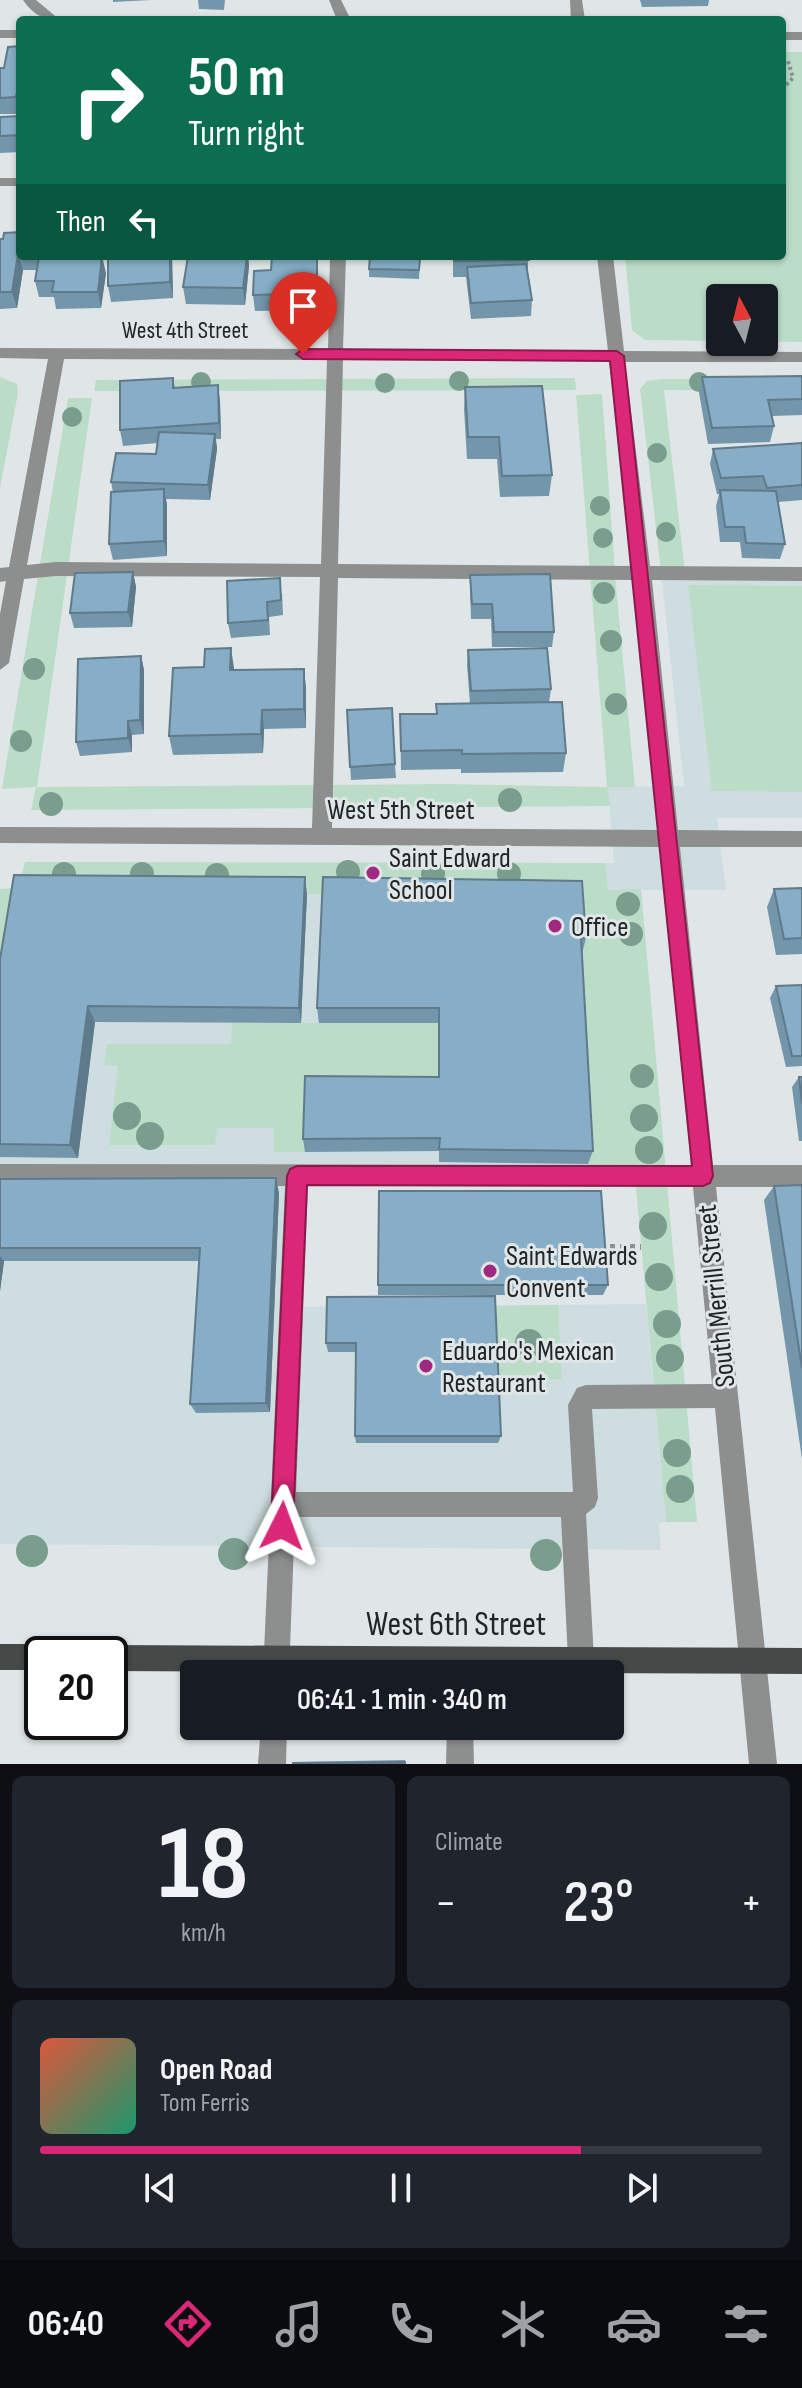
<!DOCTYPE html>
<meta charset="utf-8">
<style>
:root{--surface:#171b24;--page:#20242c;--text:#f1f3f6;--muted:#9ea1a6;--line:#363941;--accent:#db2777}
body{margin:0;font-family:"Sofia Sans Condensed",sans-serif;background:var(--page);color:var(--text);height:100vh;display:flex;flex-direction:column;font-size:30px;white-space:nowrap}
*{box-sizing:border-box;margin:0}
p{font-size:26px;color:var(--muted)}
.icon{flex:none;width:44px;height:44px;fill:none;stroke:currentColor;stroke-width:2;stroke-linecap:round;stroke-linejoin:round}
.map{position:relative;height:1764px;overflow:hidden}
.details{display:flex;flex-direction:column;gap:12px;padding:12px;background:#0d0f14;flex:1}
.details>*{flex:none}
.top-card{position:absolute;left:16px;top:16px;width:770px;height:244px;border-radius:8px;box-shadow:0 2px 6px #0004;background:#0b6e4f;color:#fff;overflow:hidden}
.needle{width:52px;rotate:353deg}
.fabs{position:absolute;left:706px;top:284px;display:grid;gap:16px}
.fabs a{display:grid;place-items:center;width:72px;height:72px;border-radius:8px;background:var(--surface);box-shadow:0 2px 6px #0004;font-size:40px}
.speed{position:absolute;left:24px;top:1636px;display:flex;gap:16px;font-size:40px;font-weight:700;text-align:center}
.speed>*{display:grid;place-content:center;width:104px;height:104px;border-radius:50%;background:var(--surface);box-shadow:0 2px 6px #0004;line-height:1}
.speed .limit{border:4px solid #111;border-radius:12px;background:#fff;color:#111}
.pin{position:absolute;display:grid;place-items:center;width:68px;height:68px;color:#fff;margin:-82px -34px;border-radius:50% 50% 50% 0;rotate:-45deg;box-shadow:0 0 8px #0007}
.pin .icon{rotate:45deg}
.me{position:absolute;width:88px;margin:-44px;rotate:3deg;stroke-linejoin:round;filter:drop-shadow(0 0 6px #0008)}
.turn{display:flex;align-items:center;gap:28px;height:168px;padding:0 40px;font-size:36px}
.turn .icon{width:104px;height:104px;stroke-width:2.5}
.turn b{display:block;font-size:56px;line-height:68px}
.then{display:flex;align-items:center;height:76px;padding:0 40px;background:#0003;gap:16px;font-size:30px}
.big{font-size:60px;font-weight:600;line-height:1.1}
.details .card{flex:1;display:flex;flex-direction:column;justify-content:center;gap:12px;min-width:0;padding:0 28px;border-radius:12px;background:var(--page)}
.details .dial{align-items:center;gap:0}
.dial b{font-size:104px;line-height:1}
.song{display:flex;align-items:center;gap:24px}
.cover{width:96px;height:96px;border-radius:12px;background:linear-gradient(135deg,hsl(10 70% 55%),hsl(160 70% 35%))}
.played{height:8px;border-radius:4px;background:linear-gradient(90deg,var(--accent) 75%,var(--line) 75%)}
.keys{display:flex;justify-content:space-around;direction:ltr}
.heat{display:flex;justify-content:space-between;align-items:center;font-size:44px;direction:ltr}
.details .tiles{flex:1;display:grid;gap:12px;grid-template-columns:1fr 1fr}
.card:last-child{grid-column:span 2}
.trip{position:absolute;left:180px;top:1660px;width:444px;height:80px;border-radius:8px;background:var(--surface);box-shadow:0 2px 6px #0004;font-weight:600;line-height:80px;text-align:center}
.tab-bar{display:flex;height:128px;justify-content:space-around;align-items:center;background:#090b0e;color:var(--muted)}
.tab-bar .icon{width:56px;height:56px}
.tab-bar .selected{color:var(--accent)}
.tab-bar b{font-size:36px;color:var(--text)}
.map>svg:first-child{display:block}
</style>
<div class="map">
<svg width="802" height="1764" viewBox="0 0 802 1764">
<rect width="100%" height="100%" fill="#e0e6e7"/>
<polygon fill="#cedde0" points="661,572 802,574 802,818 717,818 726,890 641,890 666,1175 298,1176 292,1307 646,1304 666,1522 659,1523 661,1550 0,1544 0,889 19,888 25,862 614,863 608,787 684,786"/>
<g fill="#bbddc8" fill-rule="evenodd">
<path d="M782,52H802V342L645,340L632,330L625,256H782ZM720,298H764V342H720Z"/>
<polygon points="0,377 17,384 18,393 0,488"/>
<polygon points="575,378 576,390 94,391 96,380"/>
<polygon points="661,379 802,379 802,391 664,390 685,573 661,572 640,389 647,381"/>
<polygon points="602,394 616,586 635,787 608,787 610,806 31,810 36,787 2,789 68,398 92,398 37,787 448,784 607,787 576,395"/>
<polygon points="688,585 802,586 802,792 712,791"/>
<polygon points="25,862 605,863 608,890 641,889 697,1522 666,1522 635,1176 589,1176 577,954 528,897 307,894 0,1029 0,889 19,888"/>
<polygon points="232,1023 438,1023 439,1091 308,1090 305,1152 274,1152 274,1128 217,1128 215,1145 109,1145 118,1066 104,1065 107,1044 231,1044"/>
<polygon points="558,1305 562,1379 496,1380 493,1306"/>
</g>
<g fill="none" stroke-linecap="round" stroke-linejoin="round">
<polyline stroke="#8c9192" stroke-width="4" stroke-dasharray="3 3" stroke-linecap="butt" points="782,89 793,78 788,61"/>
<polyline stroke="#8c9192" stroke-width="6" stroke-dasharray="5 5" stroke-linecap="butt" points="600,1247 641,1247"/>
<g fill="#8c8f8e" fill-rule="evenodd">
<path d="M23,0H36L60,20C42,20 33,14 23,0Z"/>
<polygon points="329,0 341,0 351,20 337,20"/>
<polygon points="570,0 582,0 585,20 571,20"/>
<rect x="0" y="30" width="20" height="8"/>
<rect x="782" y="32" width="20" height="8"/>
<rect x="0" y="178" width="20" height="8"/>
<path d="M330,256H346L343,349L608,351L597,256H613L624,351L802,352V362H625L650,566L802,567V581L652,580L678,830L802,831V847H680L713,1165H802V1187H716L777,1764H749L715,1408L592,1409L598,1498L595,1507L586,1514L594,1659L590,1668L581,1672L572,1668L568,1659L561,1517H295L289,1674H263L285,1186H0V1164L691,1165L660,847L0,843V827L312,828L320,577L56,576L24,579L9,663L0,670V614L6,581L0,582V568L9,567L48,359L0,358V348L328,349ZM64,359L327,360L321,564L56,562L27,565ZM343,360L609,361L633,566L338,564ZM338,578L634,580L658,830L332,828ZM308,1186L693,1187L712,1384L586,1385L577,1388L568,1405L573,1492H296Z"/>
<polygon points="261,1726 287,1726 286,1764 258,1764"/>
<polygon points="447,1726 473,1726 474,1764 446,1764"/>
</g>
<g fill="#454a49" fill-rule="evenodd">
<polygon points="0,1644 42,1644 51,1648 54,1654 42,1654 42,1670 0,1670"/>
<polygon points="110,1645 802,1648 802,1674 110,1671 110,1654 99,1654 101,1649"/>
</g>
</g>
<g fill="#799e8d">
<circle cx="459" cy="381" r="10"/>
<circle cx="201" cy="382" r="10"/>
<circle cx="699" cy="382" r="10"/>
<circle cx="385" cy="383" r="10"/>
<circle cx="72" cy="417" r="10"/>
<circle cx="657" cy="453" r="10"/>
<circle cx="600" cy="506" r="10"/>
<circle cx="666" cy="532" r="10"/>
<circle cx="603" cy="538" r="10"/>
<circle cx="604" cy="593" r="11"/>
<circle cx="611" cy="641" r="11"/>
<circle cx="34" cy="669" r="11"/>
<circle cx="616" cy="704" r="11"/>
<circle cx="21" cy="741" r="11"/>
<circle cx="510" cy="800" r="12"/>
<circle cx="51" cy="804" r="12"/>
<circle cx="348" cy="872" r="12"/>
<circle cx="64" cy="874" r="12"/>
<circle cx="142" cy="874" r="12"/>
<circle cx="433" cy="874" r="12"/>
<circle cx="509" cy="874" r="12"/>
<circle cx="217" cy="875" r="12"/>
<circle cx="628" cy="904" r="12"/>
<circle cx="631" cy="934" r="12"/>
<circle cx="642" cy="1076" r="12"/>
<circle cx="127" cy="1116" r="14"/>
<circle cx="644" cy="1118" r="14"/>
<circle cx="150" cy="1136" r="14"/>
<circle cx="649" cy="1150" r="14"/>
<circle cx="653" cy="1226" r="14"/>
<circle cx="659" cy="1277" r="14"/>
<circle cx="667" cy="1324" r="14"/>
<circle cx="529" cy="1343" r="14"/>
<circle cx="670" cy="1358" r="14"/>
<circle cx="677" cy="1453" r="14"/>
<circle cx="680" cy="1489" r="14"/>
<circle cx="32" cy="1551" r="16"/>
<circle cx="234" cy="1554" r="16"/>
<circle cx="546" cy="1555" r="16"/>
</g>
<g fill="#7496aa">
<polygon points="113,0 151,0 113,2"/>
<polygon points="198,0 225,0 224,10 199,9"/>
<polygon points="640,0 709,0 708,6 642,7"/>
<polygon points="20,46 20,114 0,114 0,68 4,68"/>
<polygon points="20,116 20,152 0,153 0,117"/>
<polygon points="20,232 20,256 41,256 41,257 106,273 101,308 56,309 54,297 39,297 35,281 37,270 23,270 17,308 0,309 0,239"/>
<polygon points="108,256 172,256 173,298 111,302 108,286"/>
<polygon points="188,256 248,256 249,266 245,305 186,304 183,287"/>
<polygon points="317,256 318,310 255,311 253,295"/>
<polygon points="453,256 528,256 528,273 532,300 531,316 471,319 466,277 453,277"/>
<polygon points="420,258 419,279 369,277 369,269"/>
<polygon points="802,376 802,415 772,416 774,426 770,442 708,444 699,393 702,377"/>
<polygon points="173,378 175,388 220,401 221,439 216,439 217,449 210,500 166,499 167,505 167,556 113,560 109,544 113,492 111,482 156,454 158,443 123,446 120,430"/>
<polygon points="465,387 552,475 549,496 500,497 497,459 467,459 464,409"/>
<polygon points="802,443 802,500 778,502 785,544 780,559 742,558 740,542 720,542 716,506 719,494 717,494 710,464 713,449"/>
<polygon points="133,572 136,587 132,627 74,628 70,613"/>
<polygon points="470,575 554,632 552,647 492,647 491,619 471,619 470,590"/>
<polygon points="282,593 283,615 269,617 270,635 231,638 228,623"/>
<polygon points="468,650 551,689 549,703 566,753 563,772 461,773 461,769 401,770 400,714 436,714 436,704 470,704 467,665"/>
<polygon points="141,656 144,670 144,734 132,735 132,752 80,756 76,742"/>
<polygon points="304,669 306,689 306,728 264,729 263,753 173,755 169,736 234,670"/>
<polygon points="347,710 395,764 396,778 351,780"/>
<polygon points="323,877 586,938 582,954 593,1151 588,1164 439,1162 439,1151 305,1152 303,1139 438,1077 438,1023 319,1023 317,1008"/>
<polygon points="802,888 802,954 776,955 767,907 774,889"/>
<polygon points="307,894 301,1023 95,1022 78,1158 0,1157 0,959"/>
<polygon points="802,985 802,1066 786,1067 770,998 776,986"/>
<polygon points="799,1077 802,1077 802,1141 799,1141 792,1087"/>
<polygon points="0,1179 279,1193 270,1412 196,1413 190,1404 199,1261 4,1261 0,1291"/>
<polygon points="802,1185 802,1459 764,1200 774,1186"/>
<polygon points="378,1285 608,1285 603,1295 378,1295"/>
<polygon points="495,1296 501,1436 498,1443 356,1443 355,1436 356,1352 328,1352 326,1343"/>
<polygon points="405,1760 405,1764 293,1763 297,1762"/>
</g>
<g fill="#5e7a8b">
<polygon points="20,78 20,112 16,97"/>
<polygon points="18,254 23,270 17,308 12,292"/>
<polygon points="102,256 106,273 101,308 98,292"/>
<polygon points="170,256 172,256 173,298 170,282"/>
<polygon points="247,256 248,256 249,266 245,305 243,288"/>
<polygon points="218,385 220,401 221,439 219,423"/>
<polygon points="215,434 217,449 210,500 208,485"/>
<polygon points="164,489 167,505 167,556 164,541"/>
<polygon points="133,572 136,587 132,627 128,612"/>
<polygon points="231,648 234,668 233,690 230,670"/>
<polygon points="141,656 144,670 144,734 140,720"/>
<polygon points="304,669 306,689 306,728 304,709"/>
<polygon points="262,710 264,729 263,753 261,734"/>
<polygon points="128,721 132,735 132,752 128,738"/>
<polygon points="305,877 307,894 301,1023 299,1008"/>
<polygon points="88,1006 95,1022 78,1158 70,1145"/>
<polygon points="276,1178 279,1193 270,1412 266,1403"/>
<polygon points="0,1256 4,1261 0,1291"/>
</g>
<g fill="#87aec6" stroke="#5e7a8b" stroke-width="2">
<polygon points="20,46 20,78 16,97 0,98 0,68 4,68 8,47"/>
<polygon points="20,116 20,135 0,136 0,117"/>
<polygon points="20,232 20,254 18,254 12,292 0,292 0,239 3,239 4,233"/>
<polygon points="102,256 98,292 52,292 54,281 35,281 39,257"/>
<polygon points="108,256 170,256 170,282 108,286"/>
<polygon points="188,256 247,256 243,288 183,287"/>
<polygon points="272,256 317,256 317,293 253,295 254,271 271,270"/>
<polygon points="370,256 420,258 419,270 369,269"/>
<polygon points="454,256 528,256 529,260 454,261"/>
<polygon points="526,264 532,300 471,303 467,267"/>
<polygon points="802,376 802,399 768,400 774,426 712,428 702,377"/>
<polygon points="173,378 173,388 218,385 219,423 120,430 120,381"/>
<polygon points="542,386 552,475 502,476 499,437 468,437 465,387"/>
<polygon points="159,432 215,434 208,485 111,482 116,453 156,454"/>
<polygon points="802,443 802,485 767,488 763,476 721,478 713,449"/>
<polygon points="164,489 164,541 109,544 111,492"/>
<polygon points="720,490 776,491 785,544 746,543 744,527 725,527"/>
<polygon points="133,572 128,612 70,613 75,573"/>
<polygon points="550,574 554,632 494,632 492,604 472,604 470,575"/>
<polygon points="280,578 281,600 267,602 268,620 228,623 227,581"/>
<polygon points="231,648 230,670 304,669 304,709 262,710 261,734 169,736 173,668 204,667 205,649"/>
<polygon points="547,648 551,689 471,691 468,650"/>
<polygon points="141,656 140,720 128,721 128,738 76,742 78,659"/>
<polygon points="562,702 566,753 462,754 462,750 401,751 400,714 437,714 436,704"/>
<polygon points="392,708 395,764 350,767 347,710"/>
<polygon points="14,875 305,877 299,1008 88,1006 70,1145 0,1144 0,959"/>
<polygon points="323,877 582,881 586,938 581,938 593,1151 439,1149 440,1138 303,1139 305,1076 439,1077 439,1008 317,1008"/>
<polygon points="802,888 802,938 784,939 774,889"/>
<polygon points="802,985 802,1056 792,1056 776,986"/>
<polygon points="799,1077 802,1077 802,1104"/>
<polygon points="276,1178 266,1403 190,1404 200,1248 0,1248 0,1179"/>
<polygon points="802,1185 802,1368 774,1186"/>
<polygon points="379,1191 601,1191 608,1285 378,1285"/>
<polygon points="495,1296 501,1436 355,1436 356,1343 326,1343 327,1297"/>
<polygon points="405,1762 405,1764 293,1764 293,1763"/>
</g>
<polygon fill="#db2777" stroke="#8e194d" stroke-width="2" points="303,349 617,351 624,356 713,1176 710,1183 703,1186 307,1185 293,1526 290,1534 282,1537 274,1534 271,1526 287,1176 290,1169 297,1166 692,1166 610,361 303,359 296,354"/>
<g fill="#a02880" stroke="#e0e6e7" stroke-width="3">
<circle cx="373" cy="873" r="8"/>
<circle cx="555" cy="926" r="8"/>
<circle cx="490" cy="1271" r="8"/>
<circle cx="426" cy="1366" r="8"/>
</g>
<g text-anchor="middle" stroke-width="6" stroke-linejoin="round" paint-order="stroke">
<g font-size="24" fill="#222525" stroke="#e0e6e7">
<text x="185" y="338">West 4th Street</text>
</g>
<g font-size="28" fill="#222525" stroke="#e0e6e7">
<text x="401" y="819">West 5th Street</text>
<text transform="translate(715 1296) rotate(-96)" y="10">South Merrill Street</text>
</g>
<g font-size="28" fill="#222525" stroke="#e0e6e7" text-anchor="start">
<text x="389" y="867">Saint Edward<tspan x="389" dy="32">School</tspan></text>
<text x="571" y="936">Office</text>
<text x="506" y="1265">Saint Edwards<tspan x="506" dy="32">Convent</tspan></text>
<text x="442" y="1360">Eduardo's Mexican<tspan x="442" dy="32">Restaurant</tspan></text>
</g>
<g font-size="34" fill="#222525" stroke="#e0e6e7">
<text x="456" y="1635">West 6th Street</text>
</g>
</g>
</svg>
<div class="fabs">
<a><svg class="needle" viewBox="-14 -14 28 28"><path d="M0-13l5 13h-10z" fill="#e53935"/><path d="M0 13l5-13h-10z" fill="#9ea1a6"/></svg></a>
</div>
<div class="speed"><div class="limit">20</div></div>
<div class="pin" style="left:303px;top:354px;background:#d93025"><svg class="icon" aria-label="arrive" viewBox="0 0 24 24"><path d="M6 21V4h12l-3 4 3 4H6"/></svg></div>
<svg class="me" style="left:282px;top:1526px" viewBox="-20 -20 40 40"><path d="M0-17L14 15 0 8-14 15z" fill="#db2777" stroke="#fff" stroke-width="4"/></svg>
<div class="trip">06:41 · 1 min · 340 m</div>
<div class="top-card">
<div class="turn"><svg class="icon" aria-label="right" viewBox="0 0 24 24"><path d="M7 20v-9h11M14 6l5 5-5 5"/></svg><div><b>50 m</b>Turn right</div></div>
<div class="then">Then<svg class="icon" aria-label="left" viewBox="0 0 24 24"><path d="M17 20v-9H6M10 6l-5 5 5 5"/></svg></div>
</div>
</div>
<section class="details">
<div class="tiles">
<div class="card dial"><b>18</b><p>km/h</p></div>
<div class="card"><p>Climate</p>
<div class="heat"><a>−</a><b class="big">23°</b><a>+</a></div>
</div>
<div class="card">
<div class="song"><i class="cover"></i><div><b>Open Road</b><p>Tom Ferris</p></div></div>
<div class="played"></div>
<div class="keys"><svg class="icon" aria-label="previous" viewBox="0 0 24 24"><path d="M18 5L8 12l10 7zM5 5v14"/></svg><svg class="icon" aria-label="pause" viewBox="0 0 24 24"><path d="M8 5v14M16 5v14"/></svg><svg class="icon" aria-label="next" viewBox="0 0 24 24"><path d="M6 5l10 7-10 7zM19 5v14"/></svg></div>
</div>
</div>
</section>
<nav class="tab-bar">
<b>06:40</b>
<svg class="icon selected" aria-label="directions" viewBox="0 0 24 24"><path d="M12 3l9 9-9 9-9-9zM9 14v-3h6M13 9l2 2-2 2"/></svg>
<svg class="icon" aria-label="music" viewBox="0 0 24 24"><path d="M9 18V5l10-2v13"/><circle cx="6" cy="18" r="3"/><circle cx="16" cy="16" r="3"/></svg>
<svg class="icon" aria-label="phone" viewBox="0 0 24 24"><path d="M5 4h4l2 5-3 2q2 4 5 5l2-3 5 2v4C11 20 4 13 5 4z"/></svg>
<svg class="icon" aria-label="climate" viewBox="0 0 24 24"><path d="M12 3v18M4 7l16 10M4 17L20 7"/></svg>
<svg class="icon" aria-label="car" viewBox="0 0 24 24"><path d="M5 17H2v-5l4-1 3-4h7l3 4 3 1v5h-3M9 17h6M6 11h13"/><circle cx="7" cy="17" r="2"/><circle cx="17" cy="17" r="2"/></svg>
<svg class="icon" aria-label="filters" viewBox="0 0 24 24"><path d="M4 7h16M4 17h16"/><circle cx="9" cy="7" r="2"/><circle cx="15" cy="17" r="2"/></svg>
</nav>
